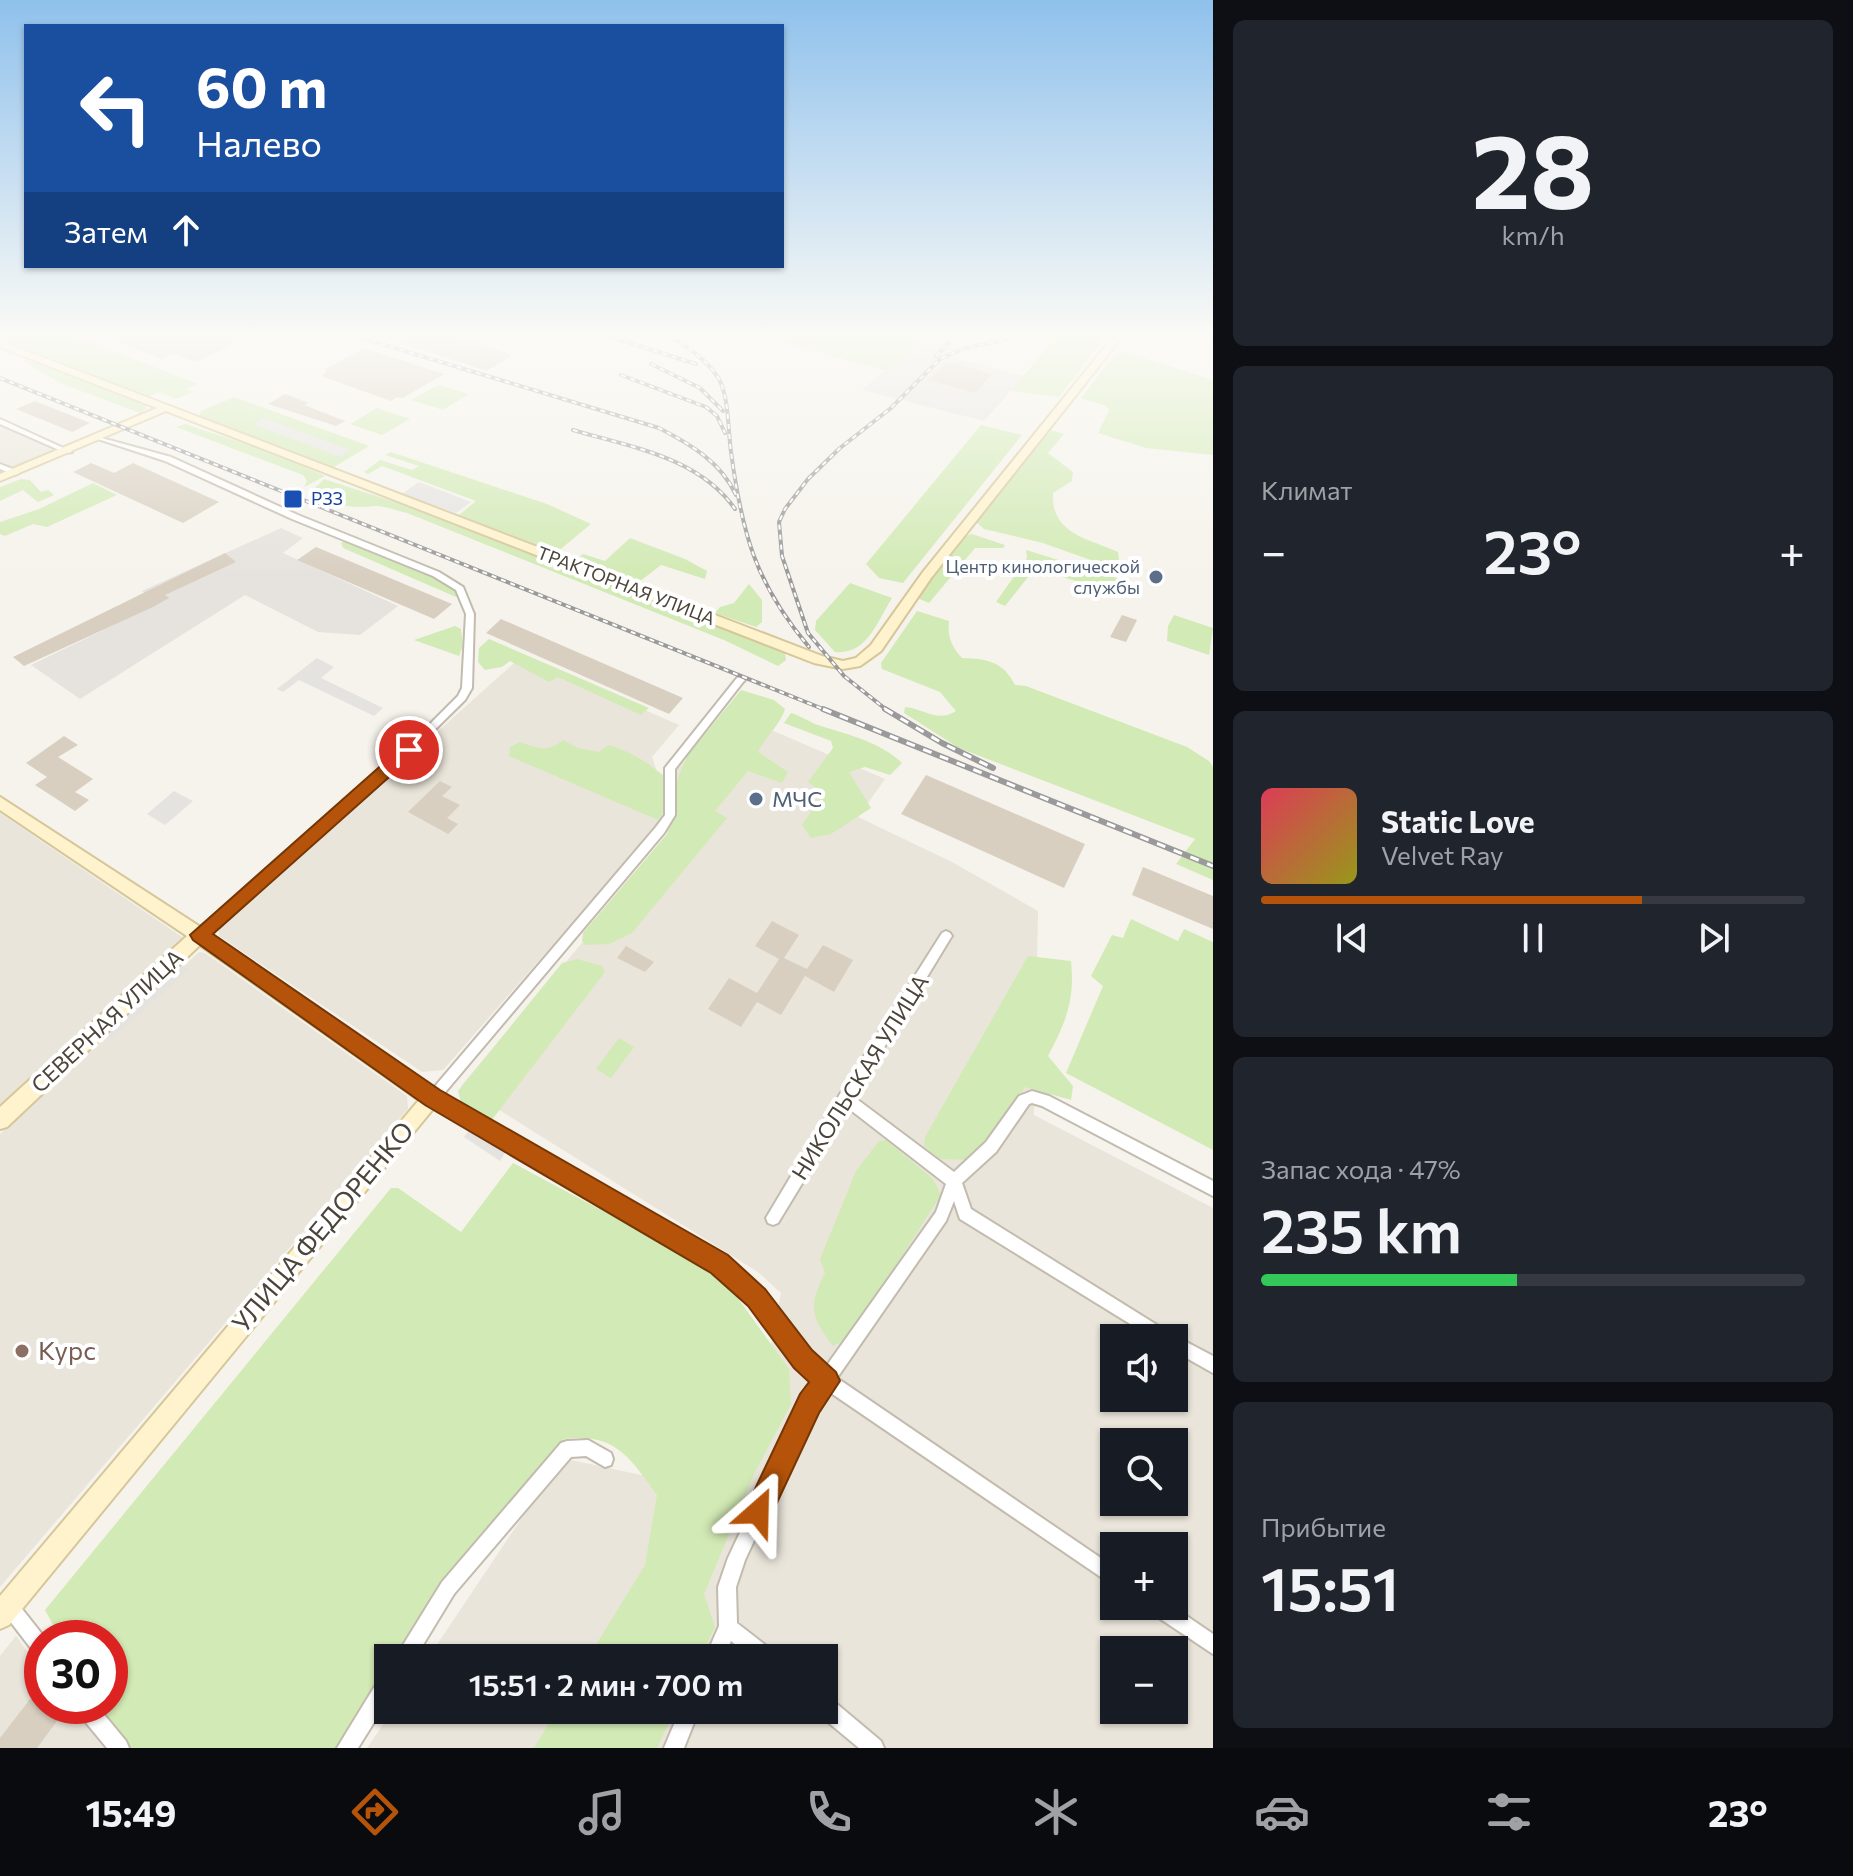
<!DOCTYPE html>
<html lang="ru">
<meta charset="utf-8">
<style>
:root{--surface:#171b24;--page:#20242c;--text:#f1f3f6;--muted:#9ea1a6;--line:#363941;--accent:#b45309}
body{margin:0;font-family:Commissioner,sans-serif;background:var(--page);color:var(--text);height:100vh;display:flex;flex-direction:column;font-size:30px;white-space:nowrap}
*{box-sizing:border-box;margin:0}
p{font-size:26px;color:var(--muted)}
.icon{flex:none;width:44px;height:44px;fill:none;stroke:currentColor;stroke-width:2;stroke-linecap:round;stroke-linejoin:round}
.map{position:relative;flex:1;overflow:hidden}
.details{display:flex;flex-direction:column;gap:20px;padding:20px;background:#0d0f14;width:640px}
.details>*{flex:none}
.guide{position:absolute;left:24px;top:24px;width:760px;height:244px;border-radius:0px;box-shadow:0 2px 6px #0004;background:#1a4fa0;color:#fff;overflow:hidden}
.buttons{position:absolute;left:1100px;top:1324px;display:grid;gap:16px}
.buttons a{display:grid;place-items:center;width:88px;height:88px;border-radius:0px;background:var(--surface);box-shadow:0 2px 6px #0004;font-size:40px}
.speed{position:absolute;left:24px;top:1620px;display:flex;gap:16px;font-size:40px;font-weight:700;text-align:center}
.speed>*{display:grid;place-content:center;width:104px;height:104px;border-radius:50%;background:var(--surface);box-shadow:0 2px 6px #0004;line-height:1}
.speed .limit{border:12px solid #d22;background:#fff;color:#111}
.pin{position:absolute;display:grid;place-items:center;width:68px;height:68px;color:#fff;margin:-34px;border:4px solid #fff;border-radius:50%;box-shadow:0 2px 8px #0007}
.me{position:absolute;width:88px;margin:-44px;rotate:25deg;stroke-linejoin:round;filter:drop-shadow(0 0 6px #0008)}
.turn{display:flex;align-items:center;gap:28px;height:168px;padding:0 40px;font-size:36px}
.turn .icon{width:104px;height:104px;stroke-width:2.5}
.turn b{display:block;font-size:56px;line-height:68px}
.then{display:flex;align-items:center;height:76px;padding:0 40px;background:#0003;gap:16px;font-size:30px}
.big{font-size:60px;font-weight:600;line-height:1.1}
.details .tile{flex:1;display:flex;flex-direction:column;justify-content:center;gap:12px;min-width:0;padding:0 28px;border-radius:12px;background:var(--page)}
.details .dial{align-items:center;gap:0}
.dial b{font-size:104px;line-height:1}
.song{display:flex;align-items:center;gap:24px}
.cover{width:96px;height:96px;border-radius:12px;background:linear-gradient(135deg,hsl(350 70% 55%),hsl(60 70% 35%))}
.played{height:8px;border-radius:4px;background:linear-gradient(90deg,var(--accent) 70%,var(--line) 70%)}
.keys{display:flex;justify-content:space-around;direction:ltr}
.heat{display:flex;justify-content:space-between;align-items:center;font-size:44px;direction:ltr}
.charge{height:12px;border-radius:6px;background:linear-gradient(90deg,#34c759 47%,var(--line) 0)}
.trip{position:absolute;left:374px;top:1644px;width:464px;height:80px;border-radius:0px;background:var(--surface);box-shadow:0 2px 6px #0004;font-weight:600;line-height:80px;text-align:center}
.tabs{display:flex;height:128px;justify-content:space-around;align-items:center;background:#090b0e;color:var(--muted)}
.tabs .icon{width:56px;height:56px}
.tabs .current{color:var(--accent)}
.tabs b{font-size:36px;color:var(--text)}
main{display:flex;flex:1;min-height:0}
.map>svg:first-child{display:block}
</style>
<main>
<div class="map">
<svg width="1213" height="1748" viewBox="0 0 1213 1748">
<rect width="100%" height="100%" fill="#f6f3ec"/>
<g fill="#eae5da" fill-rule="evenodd">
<polygon points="0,422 62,449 0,472"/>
<polygon points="522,656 679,725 652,757 670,811 443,1070 422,1072 219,936 219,927"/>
<path d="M732,713L885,779L858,817L952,862L1038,911L1034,1115L1213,1208V1748H367L393,1710H824V1658H428L562,1458L683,1484L763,1387L781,1293L758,1272L461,1086L691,814L675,771ZM1114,1338H1174V1398H1114ZM1114,1442H1174V1502H1114ZM1114,1546H1174V1606H1114ZM1114,1650H1174V1710H1114Z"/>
<polygon points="0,813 182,937 181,945 0,1105"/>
<polygon points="199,952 205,953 407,1096 408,1109 0,1587 0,1134"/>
<polygon points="16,1636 42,1672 42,1706 67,1706 75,1718 82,1714 106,1748 0,1748 0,1656"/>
</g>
<g fill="#e6e2dd">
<polygon points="931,332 972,332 949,357 1024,376 984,421 862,390"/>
<polygon points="281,528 303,538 283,553 398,606 360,635 318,632 245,595 80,699 31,665 157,604 142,591"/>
</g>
<g fill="#d2eab5">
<polygon points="0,332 63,332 198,384 186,389 193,392 176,399 160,392 149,396 0,341"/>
<polygon points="757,332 931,332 888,371 753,335"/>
<polygon points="976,332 1109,332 1059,397 1011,391 1052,342 1020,332 992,337"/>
<polygon points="1125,352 1213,380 1213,455 1146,448 1098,433 1109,410 1106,406 1081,398 1116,353"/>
<polygon points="28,359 145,405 147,408 140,413 60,383 23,361"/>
<polygon points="438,385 469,394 443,410 411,400"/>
<polygon points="234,397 369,446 334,467 199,417 201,411"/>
<polygon points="377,408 410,419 382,435 350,424"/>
<polygon points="185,424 267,451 325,476 304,487 307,481 303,475 176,427"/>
<polygon points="981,425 1022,435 903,583 879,578 866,564"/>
<path d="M1051,430L1064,434L1048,453L1073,472L1072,481L1053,493C1051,534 1087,538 1118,552L1119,559L1113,568L1043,543L984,529L976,522Z"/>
<polygon points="391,452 547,504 591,524 557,552 459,515 476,501 382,466 368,474 364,472 380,460 412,470 419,466 385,455"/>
<polygon points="21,479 30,480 41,492 48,490 54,495 38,502 23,490 0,501 0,487"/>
<path d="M324,479L410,507L751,640L785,653L786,660L778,666L724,640L407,513C397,511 383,505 374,506C352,509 330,505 312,491Z"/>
<polygon points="93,483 117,495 47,527 33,524 5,536 0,534 0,522 39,509"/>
<polygon points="972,534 1005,545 1003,548 975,548 929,603 915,597 965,536"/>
<polygon points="630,538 685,559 707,571 705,579 661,565 635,585 575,561 583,554 605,561"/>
<path d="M345,541C373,553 439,573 458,594L456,597L343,548L341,543Z"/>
<polygon points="1026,550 1133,583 1127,596 1066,578 1042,567 1036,567 1005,606 996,602 1027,558"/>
<path d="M850,583L892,598C877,622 867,655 835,652L815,630L816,621Z"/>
<polygon points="749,584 762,600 762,622 756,627 715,613 720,607 734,603"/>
<path d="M917,611L949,621C947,637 952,647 962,658C987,659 1003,661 1015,685L1026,686L1187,747L1209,761L1213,767V880L1176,864L1195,839L959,748L904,713L905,707C926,709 937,723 956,711L940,692L882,669L881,663Z"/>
<polygon points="1174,615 1213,628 1209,655 1167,641 1168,626"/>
<polygon points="455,626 461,629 463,645 459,656 414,640"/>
<polygon points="489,639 649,708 641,715 558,677 549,682 510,661 502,667 485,670 478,662 479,648"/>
<path d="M741,690L774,700L785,709C780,725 766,736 758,752L788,772L782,783L748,771L715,811L727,818L632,933L609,944L586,945L582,941L583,933L667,834L675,813L676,782L687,756Z"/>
<path d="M791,713C802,716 810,723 821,726C850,735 880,742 902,763L890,775L865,767L849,772L871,808L831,834L811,838L802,825L824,793L808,782L833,748L831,741L784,723Z"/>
<path d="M563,740L578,748L599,752L608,745C630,751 647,762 664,776C667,793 668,807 658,820L509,756L510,747L520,742C538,748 548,753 563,740Z"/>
<polygon points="1131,919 1178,941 1184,929 1213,942 1213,1150 1066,1073 1103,986 1091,976 1112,935 1123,938"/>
<path d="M1028,956L1071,961C1075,1000 1066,1022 1048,1056L1073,1086L1071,1100L1025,1087L1005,1120L967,1160L940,1159L924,1146L925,1137Z"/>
<polygon points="577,959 602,966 605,972 491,1121 461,1103 458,1091 562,963"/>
<polygon points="619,1038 634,1047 611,1078 596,1069"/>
<path d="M886,1140L933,1179L941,1195L849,1338L833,1346C811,1318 808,1306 825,1273L820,1259L856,1171L879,1141Z"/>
<path d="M513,1163L702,1264L729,1286L789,1369L791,1404L755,1472L704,1594L715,1627L700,1658H588L645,1565L657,1495C629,1457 616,1433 564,1439L446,1584L399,1658H388V1675L342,1748H130L96,1706H110V1638H60L45,1610L391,1188H398L461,1232Z"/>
<polygon points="557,1710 675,1710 657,1748 534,1748"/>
</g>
<g fill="#e5e3e0">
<polygon points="264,418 350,450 340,457 253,424"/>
<polygon points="419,482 471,502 456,513 402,494"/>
<polygon points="317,658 334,667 321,678 383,708 374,716 299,680 283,692 277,689"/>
<polygon points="174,791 193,801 165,825 147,814"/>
<polygon points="181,965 188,970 111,1039 104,1033"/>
<polygon points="472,1126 508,1148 500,1161 464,1137"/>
</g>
<g fill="#d8cfc1">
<polygon points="88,332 258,332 196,362 173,354 162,359"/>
<polygon points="369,332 440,332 513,355 486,371"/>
<polygon points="364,348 444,374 403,398 397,397 391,401 321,376 327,371 324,370"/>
<polygon points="947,362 992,374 975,393 928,380"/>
<polygon points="285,394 309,403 304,405 345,421 336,426 268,404"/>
<polygon points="35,401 90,423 72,432 16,409"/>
<polygon points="91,463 114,473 133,463 219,502 183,523 73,472"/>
<polygon points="316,547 452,604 434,619 297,560"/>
<polygon points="225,553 236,562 165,595 169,598 153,607 24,666 13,657"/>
<polygon points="1122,615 1137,620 1126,642 1110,637"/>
<polygon points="501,619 683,698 669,714 486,633"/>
<polygon points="64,736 78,745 58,757 93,779 75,792 89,800 75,811 35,785 47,777 26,763"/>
<polygon points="926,775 1085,844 1064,888 901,814"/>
<polygon points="440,781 452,787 442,796 460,805 447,818 458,824 448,834 408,812"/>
<polygon points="1143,867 1213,896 1213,929 1132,895"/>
<polygon points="772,921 799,935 784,958 807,969 823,945 853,960 834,992 805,976 781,1015 757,1002 741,1027 708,1009 729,978 757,993 779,959 755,946"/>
<polygon points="626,946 654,962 645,972 617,958"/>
<polygon points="34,1694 57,1721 37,1748 0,1748 0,1738"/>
</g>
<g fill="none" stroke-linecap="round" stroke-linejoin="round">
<defs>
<g id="street">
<polygon points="0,419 70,451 72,452 66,453 0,424"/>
<polygon points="98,437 171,457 298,515 439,572 463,587 474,614 472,688 465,700 407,757 203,938 199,940 195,938 193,935 195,932 401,753 458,696 462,688 466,614 456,590 433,576 292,519 165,461 98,439"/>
<polygon points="0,464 18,471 19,473 15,475 0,469"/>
<polygon points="740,677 745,680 743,682 675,769 675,815 664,833 442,1096 725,1259 762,1293 809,1353 825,1368 936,1212 946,1184 848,1108 778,1223 773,1225 768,1223 766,1218 840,1094 942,933 946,931 950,933 952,936 950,939 854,1097 954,1172 986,1142 1019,1096 1032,1091 1049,1096 1213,1181 1213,1196 1042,1106 1032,1103 1029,1104 996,1152 962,1183 971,1209 1173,1335 1213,1356 1213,1373 1174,1351 1174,1338 1153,1338 960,1219 954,1201 946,1221 837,1378 1114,1567 1114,1586 828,1391 815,1410 745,1560 736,1587 737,1623 773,1651 775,1658 752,1658 731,1641 723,1658 705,1658 719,1626 718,1587 728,1558 803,1398 816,1381 797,1365 752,1303 715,1269 427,1102 425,1098 656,827 665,815 665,768 737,678"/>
<polygon points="588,1440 611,1453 613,1459 611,1465 605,1467 586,1456 571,1457 454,1594 415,1658 395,1658 442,1582 561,1443 567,1441"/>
<polygon points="9,1597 15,1600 45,1638 42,1638 42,1658 36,1655 3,1612 0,1606 3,1600"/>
<polygon points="1147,1606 1172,1606 1213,1634 1213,1654 1150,1612"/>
<polygon points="388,1674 388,1700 358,1748 337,1748 381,1676"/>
<polygon points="824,1697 831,1699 881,1741 884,1748 859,1748 817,1713 816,1710 824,1710"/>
<polygon points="76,1706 97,1706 126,1741 129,1748 107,1748 78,1713"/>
<polygon points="680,1710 699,1710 684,1748 664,1748"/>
</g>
<g id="secondary">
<polygon points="1117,332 1126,332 931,578 881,651 860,666 843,669 814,663 166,411 0,481 0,474 157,408 0,347 0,341 822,656 843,661 856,658 871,645 923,572"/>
<polygon points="0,797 205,930 439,1092 442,1098 9,1625 0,1629 0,1596 419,1100 200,945 7,1127 0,1129 0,1107 187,936 0,810"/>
</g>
</defs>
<use href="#street" stroke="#c2bbae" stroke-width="4"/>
<use href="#secondary" stroke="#d6c79b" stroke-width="4"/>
<use href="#street" fill="#fff" fill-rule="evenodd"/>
<use href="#secondary" fill="#fff3cd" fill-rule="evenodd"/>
<defs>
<g id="rail-far1">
<path d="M342,332L659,428C690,444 721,462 736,495"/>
<path d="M663,332C683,344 706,358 719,379C729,398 728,430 731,452C742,533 755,583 809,647"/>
<polyline points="605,335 696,364"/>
<polyline points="936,356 960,332"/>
<polyline points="651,364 700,388 723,411"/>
<polyline points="621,375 706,407 717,416 725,433"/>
<polyline points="0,378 828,711"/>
<path d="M573,430C630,447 699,457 735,509"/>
<polyline points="888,711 844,676 808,633 782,556 779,522 785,509 808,479 840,448 891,408 940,359 965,348 1010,339"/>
</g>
<g id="rail">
<polyline points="823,709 1213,866"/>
<polyline points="885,709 942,743 993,768"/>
</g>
</defs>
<use href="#rail-far1" stroke="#9a9a9a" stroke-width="4"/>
<use href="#rail" stroke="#9a9a9a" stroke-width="6"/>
<use href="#rail-far1" stroke="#fff" stroke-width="2" stroke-dasharray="5" stroke-linecap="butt"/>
<use href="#rail" stroke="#fff" stroke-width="3" stroke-dasharray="9" stroke-linecap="butt"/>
</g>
<linearGradient id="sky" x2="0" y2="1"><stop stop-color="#8fc1ec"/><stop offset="0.58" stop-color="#fbfaf6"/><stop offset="1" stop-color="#fbfaf6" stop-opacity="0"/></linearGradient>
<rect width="1213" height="577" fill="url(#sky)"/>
<polygon fill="#b45309" stroke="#753606" stroke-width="2" points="409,744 417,750 415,754 213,934 440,1090 728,1255 765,1289 812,1350 836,1372 840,1381 819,1413 768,1522 758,1526 748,1522 744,1512 800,1394 809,1382 794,1368 748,1306 711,1273 425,1105 193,940 190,935 403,746"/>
<rect fill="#1a4fb4" stroke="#fff" stroke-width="3" x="283" y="489" width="20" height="20" rx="4"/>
<g fill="#5c6f8a" stroke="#fff" stroke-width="3">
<circle cx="1156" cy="577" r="8"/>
<circle cx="756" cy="799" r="8"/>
</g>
<circle fill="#8d6e63" stroke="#fff" stroke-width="3" cx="22" cy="1351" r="8"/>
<g text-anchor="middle" stroke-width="8" stroke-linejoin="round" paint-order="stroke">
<g font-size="18" fill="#164399" stroke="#fff" text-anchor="start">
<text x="311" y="505">РЗЗ</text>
</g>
<g font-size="18" fill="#4e5e75" stroke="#fff" text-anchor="end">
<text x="1140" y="573">Центр кинологической<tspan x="1140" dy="21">службы</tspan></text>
</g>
<g font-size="18" fill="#4b4439" stroke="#fff">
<text transform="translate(626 586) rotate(21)" y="6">ТРАКТОРНАЯ УЛИЦА</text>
</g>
<g font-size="22" fill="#4e5e75" stroke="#fff" text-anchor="start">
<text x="772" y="807">МЧС</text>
</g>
<g font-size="22" fill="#4b4439" stroke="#fff">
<text transform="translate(107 1021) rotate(-43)" y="8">СЕВЕРНАЯ УЛИЦА</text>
<text transform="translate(860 1077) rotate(-58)" y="8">НИКОЛЬСКАЯ УЛИЦА</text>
</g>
<g font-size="26" fill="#4b4439" stroke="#fff">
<text transform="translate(323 1227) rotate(-50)" y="9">УЛИЦА ФЕДОРЕНКО</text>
</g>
<g font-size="26" fill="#785e54" stroke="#fff" text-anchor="start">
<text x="38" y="1360">Курс</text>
</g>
</g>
</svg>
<div class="buttons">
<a><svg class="icon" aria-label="sound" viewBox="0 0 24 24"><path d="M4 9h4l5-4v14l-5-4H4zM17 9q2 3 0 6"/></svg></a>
<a><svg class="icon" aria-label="search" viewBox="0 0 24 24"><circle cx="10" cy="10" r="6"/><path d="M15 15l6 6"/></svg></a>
<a>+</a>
<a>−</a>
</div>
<div class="speed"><div class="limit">30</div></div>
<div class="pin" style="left:409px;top:750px;background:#d93025"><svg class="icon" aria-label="arrive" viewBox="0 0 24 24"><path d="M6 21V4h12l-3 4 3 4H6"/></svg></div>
<svg class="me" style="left:758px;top:1512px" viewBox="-20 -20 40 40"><path d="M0-17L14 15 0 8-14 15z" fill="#b45309" stroke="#fff" stroke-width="4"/></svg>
<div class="trip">15:51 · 2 мин · 700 m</div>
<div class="guide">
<div class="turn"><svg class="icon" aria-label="left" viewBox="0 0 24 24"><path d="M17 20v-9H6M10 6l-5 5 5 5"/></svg><div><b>60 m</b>Налево</div></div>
<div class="then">Затем<svg class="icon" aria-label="ahead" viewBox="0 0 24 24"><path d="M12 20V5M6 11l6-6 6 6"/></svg></div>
</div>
</div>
<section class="details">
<div class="tile dial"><b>28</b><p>km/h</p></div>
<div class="tile"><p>Климат</p>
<div class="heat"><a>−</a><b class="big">23°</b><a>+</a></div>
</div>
<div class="tile">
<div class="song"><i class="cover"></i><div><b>Static Love</b><p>Velvet Ray</p></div></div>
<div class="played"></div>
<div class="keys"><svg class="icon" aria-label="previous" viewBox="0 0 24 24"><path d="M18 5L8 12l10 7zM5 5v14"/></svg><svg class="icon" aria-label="pause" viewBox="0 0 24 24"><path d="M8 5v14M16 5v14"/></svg><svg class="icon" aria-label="next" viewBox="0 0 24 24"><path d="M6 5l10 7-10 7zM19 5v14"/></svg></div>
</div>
<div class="tile"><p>Запас хода · 47%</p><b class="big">235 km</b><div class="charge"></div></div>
<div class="tile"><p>Прибытие</p><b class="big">15:51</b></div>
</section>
</main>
<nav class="tabs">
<b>15:49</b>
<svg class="icon current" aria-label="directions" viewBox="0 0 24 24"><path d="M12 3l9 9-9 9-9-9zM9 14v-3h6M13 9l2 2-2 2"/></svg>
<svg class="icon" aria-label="music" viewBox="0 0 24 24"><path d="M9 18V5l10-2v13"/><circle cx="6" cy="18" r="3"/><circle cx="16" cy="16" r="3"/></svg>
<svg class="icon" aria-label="phone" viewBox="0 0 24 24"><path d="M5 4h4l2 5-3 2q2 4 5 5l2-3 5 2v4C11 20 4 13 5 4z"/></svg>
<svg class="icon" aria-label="climate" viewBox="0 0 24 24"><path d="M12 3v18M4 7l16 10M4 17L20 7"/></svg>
<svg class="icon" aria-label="car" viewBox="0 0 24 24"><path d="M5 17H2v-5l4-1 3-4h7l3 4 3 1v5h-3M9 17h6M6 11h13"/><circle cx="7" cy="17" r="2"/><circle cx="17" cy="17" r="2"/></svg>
<svg class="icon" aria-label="filters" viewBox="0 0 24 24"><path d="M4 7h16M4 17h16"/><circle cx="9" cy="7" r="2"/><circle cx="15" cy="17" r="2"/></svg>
<b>23°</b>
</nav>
